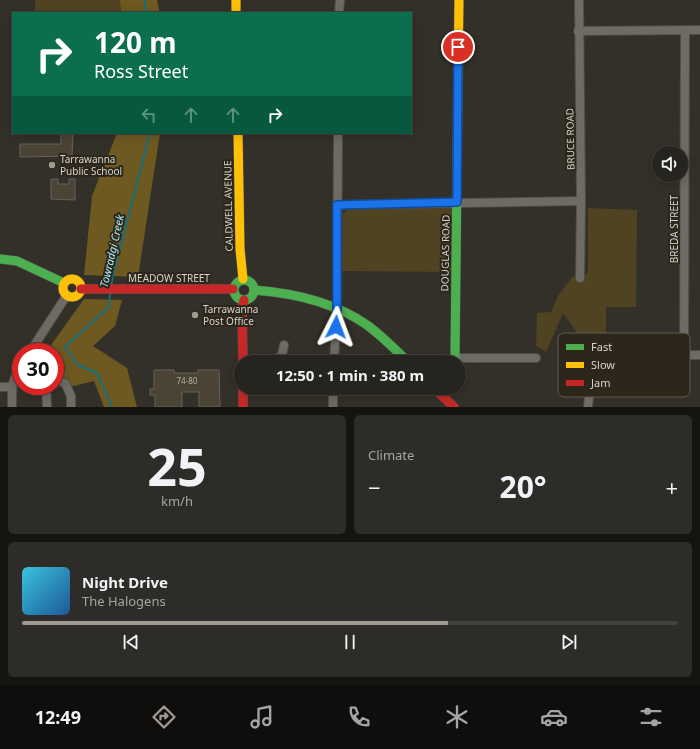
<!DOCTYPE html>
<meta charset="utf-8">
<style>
:root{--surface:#26241f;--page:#2e2c28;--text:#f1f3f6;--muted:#a4a4a4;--line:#42413d;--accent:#9e9b93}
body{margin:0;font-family:"Noto Sans",sans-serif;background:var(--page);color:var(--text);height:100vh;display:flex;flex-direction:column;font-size:15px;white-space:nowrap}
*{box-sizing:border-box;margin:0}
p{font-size:13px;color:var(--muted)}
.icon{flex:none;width:22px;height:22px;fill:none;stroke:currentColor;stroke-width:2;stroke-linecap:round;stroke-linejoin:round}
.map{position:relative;height:407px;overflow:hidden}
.side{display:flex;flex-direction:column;gap:8px;padding:8px;background:#151411;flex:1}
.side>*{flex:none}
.top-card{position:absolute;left:12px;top:12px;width:400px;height:122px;border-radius:0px;box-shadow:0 2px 10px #0003,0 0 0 1px var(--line);background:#0b6e4f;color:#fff;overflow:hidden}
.fabs{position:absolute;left:652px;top:146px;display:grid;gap:8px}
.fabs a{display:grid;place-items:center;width:36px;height:36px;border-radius:50%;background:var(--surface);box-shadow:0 2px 10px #0003,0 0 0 1px var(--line);font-size:20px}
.speed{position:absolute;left:12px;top:343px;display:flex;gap:8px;font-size:20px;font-weight:700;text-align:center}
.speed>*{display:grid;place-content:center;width:52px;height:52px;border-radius:50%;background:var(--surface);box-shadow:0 2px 10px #0003,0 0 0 1px var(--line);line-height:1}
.speed .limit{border:6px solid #d22;background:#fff;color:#111}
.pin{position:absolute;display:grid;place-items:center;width:34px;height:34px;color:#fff;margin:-17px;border:2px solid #fff;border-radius:50%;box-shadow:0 1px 4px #0007}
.me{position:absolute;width:44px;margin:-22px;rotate:3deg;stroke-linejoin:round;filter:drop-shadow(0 0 3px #0008)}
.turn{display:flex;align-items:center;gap:14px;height:84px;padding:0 16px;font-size:18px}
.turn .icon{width:52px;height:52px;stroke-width:2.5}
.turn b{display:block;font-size:28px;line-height:34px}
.lanes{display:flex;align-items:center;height:38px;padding:0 16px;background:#0003;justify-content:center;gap:20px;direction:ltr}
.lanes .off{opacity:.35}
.big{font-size:30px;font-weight:700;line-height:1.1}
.side .tile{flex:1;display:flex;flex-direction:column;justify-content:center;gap:6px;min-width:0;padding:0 14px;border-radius:6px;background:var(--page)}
.side .dial{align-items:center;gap:0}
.dial b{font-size:52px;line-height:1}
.song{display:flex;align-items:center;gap:12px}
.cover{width:48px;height:48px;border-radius:6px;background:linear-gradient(135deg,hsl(190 70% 55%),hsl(210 70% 35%))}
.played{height:4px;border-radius:2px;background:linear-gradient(90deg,var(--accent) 65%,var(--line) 65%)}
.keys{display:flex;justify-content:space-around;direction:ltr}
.heat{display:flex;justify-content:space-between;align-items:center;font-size:22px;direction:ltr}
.side .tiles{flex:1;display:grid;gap:8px;grid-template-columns:1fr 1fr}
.tile:last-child{grid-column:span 2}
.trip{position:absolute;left:234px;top:355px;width:232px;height:40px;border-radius:20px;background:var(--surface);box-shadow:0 2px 10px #0003,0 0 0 1px var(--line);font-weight:700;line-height:40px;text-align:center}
.tabs{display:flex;height:64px;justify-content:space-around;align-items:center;background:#0f0e0c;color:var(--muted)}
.tabs .icon{width:28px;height:28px}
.tabs .active{color:var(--accent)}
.tabs b{font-size:18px;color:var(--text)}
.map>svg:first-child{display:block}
</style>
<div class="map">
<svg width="700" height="407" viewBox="0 0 700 407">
<rect width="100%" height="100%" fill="#333029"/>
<g fill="#504322">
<polygon points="35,0 120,0 121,13 35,13"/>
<polygon points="350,207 453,207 451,272 342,271 343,214"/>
<polygon points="588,208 637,210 636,307 606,307 606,348 588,348 563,313 546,352 536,346 537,313 551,312 558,296 573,276 580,278 586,275 588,272"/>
</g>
<g fill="#6e5921">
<polygon points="120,0 157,0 160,13 121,13"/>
<polygon points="117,133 160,133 138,277 84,275 92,196"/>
<polygon points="84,299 122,300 115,326 93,346 127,368 137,407 104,407 94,381 69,387 55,379 55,352 46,352"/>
</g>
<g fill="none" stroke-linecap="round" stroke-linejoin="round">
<g stroke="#176f7d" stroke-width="2">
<polyline points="145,0 145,13"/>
<polyline points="111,286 113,275 150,133"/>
<polyline points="110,292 109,307 65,347 78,365 97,373 112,407"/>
</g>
</g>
<g fill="#4b4435" stroke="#64625c">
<polygon points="61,133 73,133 72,156 20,157 20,144 61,144"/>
<polygon points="51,179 58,179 58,184 69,184 69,179 75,179 75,200 51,199"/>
<polygon points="154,370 174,370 174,373 198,373 198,370 219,370 220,407 199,407 199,392 182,392 182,407 155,407 155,395 150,395 150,389 154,389"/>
</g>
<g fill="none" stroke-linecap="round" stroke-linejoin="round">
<defs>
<g id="street">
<polyline points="579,0 581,201 580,278"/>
<polyline points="339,13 340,0"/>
<polyline points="578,31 700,30"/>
<polyline points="337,205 581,201"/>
<polyline points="30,352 67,295"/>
<polyline points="684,355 685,31"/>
<polyline points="455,358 536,358"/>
<polyline points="243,361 271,361 278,358 282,355 284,345"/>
<polyline points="334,362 337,309 338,133"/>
<polyline points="55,379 65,383 71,396 71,407"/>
<polyline points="46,386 47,407"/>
<polyline points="0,387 12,387"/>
<path d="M12,407C12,389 11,381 21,366"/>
<polyline points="333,407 333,388"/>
<polyline points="588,407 592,365 595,358 600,356 700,355"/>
</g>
<g id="fast">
<polyline points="0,259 17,261 64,283"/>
<circle cx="244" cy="290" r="10"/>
<path d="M254,290C294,293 334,302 367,325C382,336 395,349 408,362"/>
<polyline points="453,362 455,358 458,80"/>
</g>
<g id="slow">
<polyline points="236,0 236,13"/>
<polyline points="458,80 459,0"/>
<polyline points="238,133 240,249 243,279"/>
<circle cx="72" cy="288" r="9"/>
</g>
<g id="jam">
<polyline points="81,289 233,289"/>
<polyline points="243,362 242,310 244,300"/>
<polyline points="243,388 243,407"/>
<polyline points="434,388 454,407"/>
</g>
</defs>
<use href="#street" stroke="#4f4d47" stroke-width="10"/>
<use href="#fast" stroke="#4f4d47" stroke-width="10"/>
<use href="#slow" stroke="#4f4d47" stroke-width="10"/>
<use href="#jam" stroke="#4f4d47" stroke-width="10"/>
<use href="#street" stroke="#6e6b65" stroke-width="8"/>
<use href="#fast" stroke="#4caf50" stroke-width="9"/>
<use href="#slow" stroke="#ffc107" stroke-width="9"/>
<use href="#jam" stroke="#c62828" stroke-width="9"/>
</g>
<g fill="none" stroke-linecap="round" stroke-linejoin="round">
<defs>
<polyline id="route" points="336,327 337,309 337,205 457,202 458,47"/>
</defs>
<use href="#route" stroke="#114b97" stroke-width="10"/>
<use href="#route" stroke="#1a73e8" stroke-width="7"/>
</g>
<g fill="#9e9b93" stroke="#2d271b" stroke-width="1.5">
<circle cx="52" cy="165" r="4"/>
<circle cx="195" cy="315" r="4"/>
</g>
<g text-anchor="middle" stroke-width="4" stroke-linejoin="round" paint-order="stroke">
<g font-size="8" fill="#b4b0a6">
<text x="187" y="384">74-80</text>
</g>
<g font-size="10" fill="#d7d4cc" stroke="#2d271b">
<text transform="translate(570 139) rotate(-91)" y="4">BRUCE ROAD</text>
<text transform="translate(228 206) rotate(-91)" y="4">CALDWELL AVENUE</text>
<text transform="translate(674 229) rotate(-90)" y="4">BREDA STREET</text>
<text transform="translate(445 253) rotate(-89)" y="4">DOUGLAS ROAD</text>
<text x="169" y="282">MEADOW STREET</text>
</g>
<g font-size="10" fill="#d7d4cc" stroke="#2d271b" text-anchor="start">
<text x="60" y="163">Tarrawanna<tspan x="60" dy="12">Public School</tspan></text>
<text x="203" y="313">Tarrawanna<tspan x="203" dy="12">Post Office</tspan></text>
</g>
<g font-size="11" font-style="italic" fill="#a9ebfa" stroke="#2d271b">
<text transform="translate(112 251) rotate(-77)" y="4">Towradgi Creek</text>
</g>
</g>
<rect x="558" y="333" width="132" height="64" rx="6" fill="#2d271b" stroke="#605b50" stroke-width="1"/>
<rect x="566" y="344" width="18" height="6" fill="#4caf50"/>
<rect x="566" y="362" width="18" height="6" fill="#ffc107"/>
<rect x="566" y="380" width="18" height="6" fill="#c62828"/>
<g font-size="11" fill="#d7d4cc">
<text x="591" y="351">Fast</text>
<text x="591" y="369">Slow</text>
<text x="591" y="387">Jam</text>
</g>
</svg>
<div class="fabs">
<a><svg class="icon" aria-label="sound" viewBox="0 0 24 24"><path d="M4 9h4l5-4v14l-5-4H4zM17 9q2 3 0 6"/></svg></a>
</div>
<div class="speed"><div class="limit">30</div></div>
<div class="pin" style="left:458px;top:47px;background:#d93025"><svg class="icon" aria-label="arrive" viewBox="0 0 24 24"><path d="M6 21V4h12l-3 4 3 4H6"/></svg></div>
<svg class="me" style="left:336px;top:327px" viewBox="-20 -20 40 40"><path d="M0-17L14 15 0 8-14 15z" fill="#1a73e8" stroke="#fff" stroke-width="4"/></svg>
<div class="trip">12:50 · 1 min · 380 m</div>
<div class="top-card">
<div class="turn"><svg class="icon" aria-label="right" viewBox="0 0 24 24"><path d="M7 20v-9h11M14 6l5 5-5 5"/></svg><div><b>120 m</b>Ross Street</div></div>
<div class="lanes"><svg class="icon off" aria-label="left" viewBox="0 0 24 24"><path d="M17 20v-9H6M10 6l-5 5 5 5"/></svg><svg class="icon off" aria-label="ahead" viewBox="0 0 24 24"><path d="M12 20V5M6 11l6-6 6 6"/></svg><svg class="icon off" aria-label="ahead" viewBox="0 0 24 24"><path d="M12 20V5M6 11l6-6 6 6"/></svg><svg class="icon" aria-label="right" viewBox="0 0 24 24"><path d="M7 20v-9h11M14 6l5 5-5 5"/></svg></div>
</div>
</div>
<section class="side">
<div class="tiles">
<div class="tile dial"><b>25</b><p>km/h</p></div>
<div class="tile"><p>Climate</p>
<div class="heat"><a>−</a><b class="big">20°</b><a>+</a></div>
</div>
<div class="tile">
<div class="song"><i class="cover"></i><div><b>Night Drive</b><p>The Halogens</p></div></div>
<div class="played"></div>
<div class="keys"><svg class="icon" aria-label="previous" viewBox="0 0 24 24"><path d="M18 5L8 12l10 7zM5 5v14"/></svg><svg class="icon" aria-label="pause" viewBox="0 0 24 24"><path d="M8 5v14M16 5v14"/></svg><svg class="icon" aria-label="next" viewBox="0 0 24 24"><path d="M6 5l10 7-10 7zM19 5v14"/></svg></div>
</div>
</div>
</section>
<nav class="tabs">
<b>12:49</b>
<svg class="icon active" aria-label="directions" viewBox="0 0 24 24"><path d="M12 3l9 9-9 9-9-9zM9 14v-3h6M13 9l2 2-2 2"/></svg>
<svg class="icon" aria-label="music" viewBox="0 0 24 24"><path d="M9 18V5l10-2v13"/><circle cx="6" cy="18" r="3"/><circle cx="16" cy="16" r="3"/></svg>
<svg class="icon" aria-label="phone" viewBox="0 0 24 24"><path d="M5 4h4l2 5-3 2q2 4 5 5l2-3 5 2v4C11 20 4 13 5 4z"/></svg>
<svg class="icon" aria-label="climate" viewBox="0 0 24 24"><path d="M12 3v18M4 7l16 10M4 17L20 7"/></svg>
<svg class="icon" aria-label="car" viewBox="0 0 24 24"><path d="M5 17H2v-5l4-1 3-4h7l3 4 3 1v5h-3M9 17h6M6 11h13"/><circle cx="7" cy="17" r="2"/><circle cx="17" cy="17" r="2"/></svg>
<svg class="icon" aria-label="filters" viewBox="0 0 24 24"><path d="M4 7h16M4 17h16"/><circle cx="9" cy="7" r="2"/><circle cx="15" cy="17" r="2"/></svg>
</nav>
